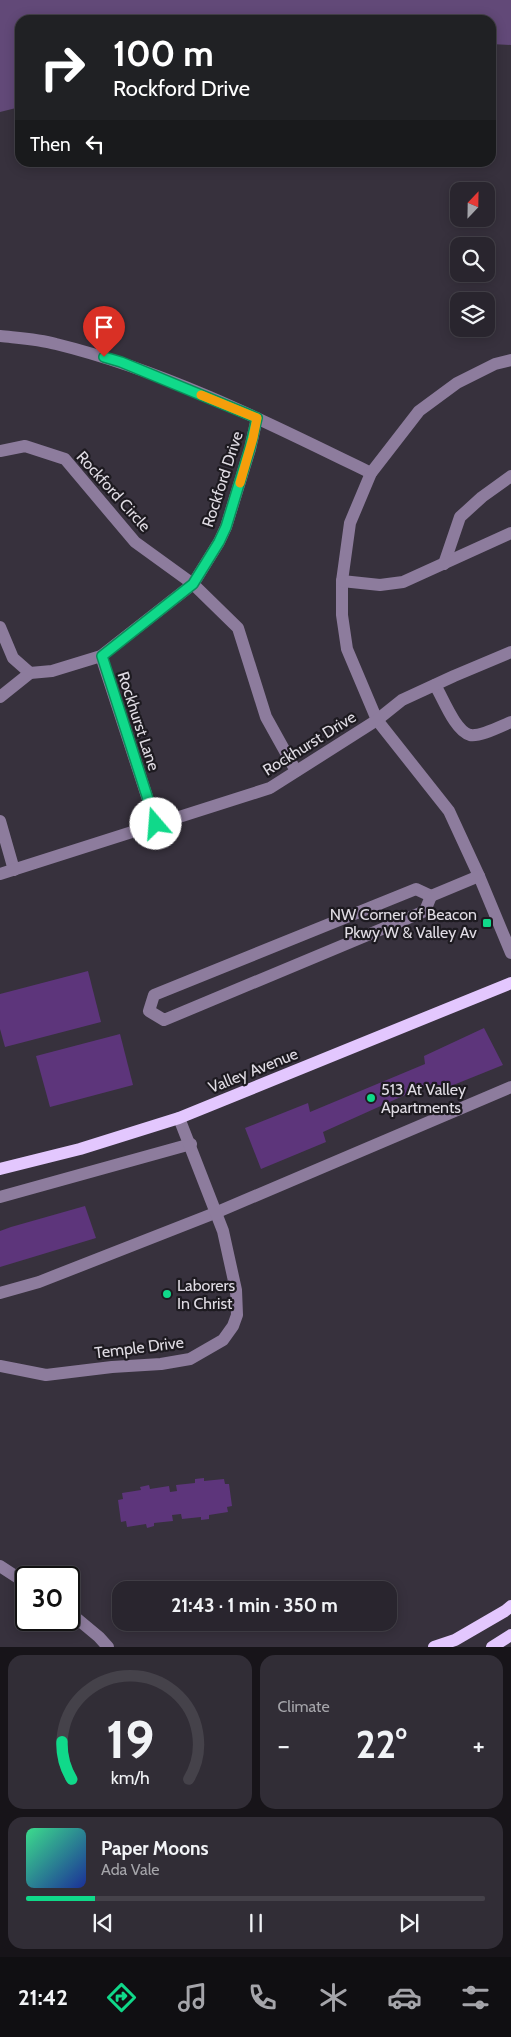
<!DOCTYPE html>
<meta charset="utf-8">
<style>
:root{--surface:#29252e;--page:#312d36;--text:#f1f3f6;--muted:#a5a5aa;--line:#45424a;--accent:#10d98a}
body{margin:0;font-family:Cabin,sans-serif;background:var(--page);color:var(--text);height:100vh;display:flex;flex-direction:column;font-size:19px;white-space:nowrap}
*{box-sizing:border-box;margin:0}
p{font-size:16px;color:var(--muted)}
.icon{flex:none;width:28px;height:28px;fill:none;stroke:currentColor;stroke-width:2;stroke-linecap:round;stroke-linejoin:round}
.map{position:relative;height:1647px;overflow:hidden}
.side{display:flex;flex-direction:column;gap:8px;padding:8px;background:#171419;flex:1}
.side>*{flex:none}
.top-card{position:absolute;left:15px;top:15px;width:481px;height:152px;border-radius:15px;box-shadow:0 2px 12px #0003,0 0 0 1px var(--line);background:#202124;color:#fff;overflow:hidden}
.needle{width:32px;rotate:22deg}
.buttons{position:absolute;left:450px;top:182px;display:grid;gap:10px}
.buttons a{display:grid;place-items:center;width:45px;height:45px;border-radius:10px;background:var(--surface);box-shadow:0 2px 12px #0003,0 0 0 1px var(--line);font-size:25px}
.speed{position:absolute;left:15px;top:1566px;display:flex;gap:10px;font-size:25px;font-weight:700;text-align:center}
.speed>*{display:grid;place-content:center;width:65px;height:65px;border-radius:50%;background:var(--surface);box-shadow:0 2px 12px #0003,0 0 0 1px var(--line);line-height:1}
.speed .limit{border:2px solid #111;border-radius:8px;background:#fff;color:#111}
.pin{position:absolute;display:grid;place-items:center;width:42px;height:42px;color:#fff;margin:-51px -21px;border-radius:50% 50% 50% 0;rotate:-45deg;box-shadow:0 0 5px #0007}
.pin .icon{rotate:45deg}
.me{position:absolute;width:55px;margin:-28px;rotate:342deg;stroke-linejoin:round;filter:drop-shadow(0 0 4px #0008)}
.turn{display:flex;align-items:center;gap:18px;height:105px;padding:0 15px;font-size:22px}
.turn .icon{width:65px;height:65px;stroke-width:2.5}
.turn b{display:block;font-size:35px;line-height:42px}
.then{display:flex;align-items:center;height:48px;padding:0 15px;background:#0003;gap:10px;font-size:19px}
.big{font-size:38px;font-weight:800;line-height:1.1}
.side .tile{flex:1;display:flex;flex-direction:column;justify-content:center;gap:8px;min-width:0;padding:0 18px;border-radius:15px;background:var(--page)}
.side .dial{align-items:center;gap:0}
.dial svg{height:130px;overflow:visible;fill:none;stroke:var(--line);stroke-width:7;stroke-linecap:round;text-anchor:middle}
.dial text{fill:var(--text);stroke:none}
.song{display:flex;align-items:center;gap:15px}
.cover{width:60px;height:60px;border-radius:8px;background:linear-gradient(135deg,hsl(150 70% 55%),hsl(230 70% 35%))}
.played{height:5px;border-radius:2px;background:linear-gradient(90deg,var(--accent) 15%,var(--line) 15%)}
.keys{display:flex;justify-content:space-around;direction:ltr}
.heat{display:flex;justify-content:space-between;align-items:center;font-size:28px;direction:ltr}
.side .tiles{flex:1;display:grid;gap:8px;grid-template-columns:1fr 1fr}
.tile:last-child{grid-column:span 2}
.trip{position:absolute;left:112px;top:1581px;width:285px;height:50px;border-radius:15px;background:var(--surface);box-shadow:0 2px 12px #0003,0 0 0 1px var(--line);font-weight:800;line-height:50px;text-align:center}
.tabs{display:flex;height:80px;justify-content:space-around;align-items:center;background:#100f12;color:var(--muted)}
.tabs .icon{width:35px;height:35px}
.tabs .current{color:var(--accent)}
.tabs b{font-size:22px;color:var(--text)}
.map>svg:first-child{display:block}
</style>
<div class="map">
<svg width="511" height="1647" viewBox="0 0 511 1647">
<rect width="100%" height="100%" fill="#37313d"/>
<polygon fill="#624978" points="0,0 511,0 511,45 491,44 491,20 20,20 20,107 0,112"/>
<g fill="#5d357b">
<polygon points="88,971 101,1022 5,1047 0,1029 0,994"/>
<polygon points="484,1028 503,1065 436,1092 434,1083 414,1091 323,1132 326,1142 261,1169 245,1128 308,1103 310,1112 425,1064 424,1056"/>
<polygon points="120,1034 133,1085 50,1107 36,1056"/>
<polygon points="85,1206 96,1238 0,1267 0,1231 11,1227"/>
<polygon points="204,1478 204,1481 224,1479 225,1484 229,1484 232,1506 227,1507 228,1512 209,1515 209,1519 201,1520 201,1517 182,1519 181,1514 172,1515 173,1521 154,1523 154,1526 147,1528 146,1524 127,1527 126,1521 121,1522 118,1500 123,1499 122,1493 141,1490 140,1487 149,1485 150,1489 169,1486 170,1492 177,1491 176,1485 195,1483 195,1479"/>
</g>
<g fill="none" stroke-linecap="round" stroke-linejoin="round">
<g stroke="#8d7c9d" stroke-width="12">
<path d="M0,336C18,338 38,339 56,344C166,371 269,423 371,473"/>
<polyline points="511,360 495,364 457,383 419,411 371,473 350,523 342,581 342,615 347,649 377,720 449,811 479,876 511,953"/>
<polyline points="0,451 25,446 65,459 135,542 193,584 238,628 266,717 296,771"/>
<polyline points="444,564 460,517 482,497 511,476"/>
<polyline points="342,581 380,585 403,582 511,533"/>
<polyline points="0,627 13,658 30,673"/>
<polyline points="101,656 156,824"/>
<path d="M435,685C443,698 455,731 470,735C480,737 501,726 511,722"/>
<polyline points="0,697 30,673 52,671 101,656 193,584 219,542 226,527 250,449 257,418"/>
<polyline points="0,821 14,870"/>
<polyline points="0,874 270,788 377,720 402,700 454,676 511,652"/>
<polygon points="416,889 431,896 425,911 164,1020 149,1011 154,995"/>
<polyline points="431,896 479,876"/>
<polyline points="0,1197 191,1144"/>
<polyline points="0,1293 39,1282 215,1213 511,1087"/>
<polyline points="0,1366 46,1375 112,1367 161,1364 190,1359 223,1340 233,1326 237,1315 236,1290 223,1231 179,1118"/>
<polyline points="0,1566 26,1583"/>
<polyline points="69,1612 99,1637 108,1647"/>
</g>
<g stroke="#e3c7fe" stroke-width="12">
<polyline points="0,1169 80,1149 179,1118 511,983"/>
<polyline points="434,1647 455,1640 505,1611 511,1606"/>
<polyline points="492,1647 511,1635"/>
</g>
</g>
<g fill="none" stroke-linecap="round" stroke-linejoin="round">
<defs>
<polyline id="route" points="104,357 121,362 257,418 250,448 226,527 219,542 193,584 102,656 156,824"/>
</defs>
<use href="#route" stroke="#0a8d5a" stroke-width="12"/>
<use href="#route" stroke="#10d98a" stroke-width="9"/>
<polyline stroke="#f59e0b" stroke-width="9" points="201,395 257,418 253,438 240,483"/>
</g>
<g fill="#10d98a" stroke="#1d1a20" stroke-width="2">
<rect x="482" y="918" width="10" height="10" rx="2.5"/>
<circle cx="371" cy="1098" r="5"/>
<circle cx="167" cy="1294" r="5"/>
</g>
<g text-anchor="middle" stroke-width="4.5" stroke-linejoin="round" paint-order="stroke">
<g font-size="16" fill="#e0dce4" stroke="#1d1a20">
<text transform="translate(222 479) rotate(-72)" y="6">Rockford Drive</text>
<text transform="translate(114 491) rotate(48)" y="6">Rockford Circle</text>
<text transform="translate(139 721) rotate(72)" y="6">Rockhurst Lane</text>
<text transform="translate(309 743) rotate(-32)" y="6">Rockhurst Drive</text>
<text transform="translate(253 1070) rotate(-22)" y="6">Valley Avenue</text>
<text transform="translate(139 1347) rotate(-7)" y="6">Temple Drive</text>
</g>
<g font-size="16" fill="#e0dce4" stroke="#1d1a20" text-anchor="start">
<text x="477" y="920" text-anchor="end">NW Corner of Beacon<tspan x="477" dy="18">Pkwy W &amp; Valley Av</tspan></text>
<text x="381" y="1095">513 At Valley<tspan x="381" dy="18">Apartments</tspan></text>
<text x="177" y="1291">Laborers<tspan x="177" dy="18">In Christ</tspan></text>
</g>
</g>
</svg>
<div class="buttons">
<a><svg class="needle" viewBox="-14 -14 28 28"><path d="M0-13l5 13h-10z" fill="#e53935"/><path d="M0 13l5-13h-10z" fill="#a5a5aa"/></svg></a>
<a><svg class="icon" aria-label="search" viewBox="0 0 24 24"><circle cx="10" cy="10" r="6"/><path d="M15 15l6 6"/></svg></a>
<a><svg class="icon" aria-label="layers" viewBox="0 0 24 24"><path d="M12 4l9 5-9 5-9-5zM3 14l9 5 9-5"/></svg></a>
</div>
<div class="speed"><div class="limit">30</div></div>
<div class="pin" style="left:104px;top:357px;background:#d93025"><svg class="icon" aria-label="arrive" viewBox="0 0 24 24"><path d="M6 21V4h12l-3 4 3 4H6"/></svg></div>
<svg class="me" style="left:156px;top:824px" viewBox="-20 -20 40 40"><circle r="19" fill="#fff"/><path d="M0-13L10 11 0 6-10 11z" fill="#10d98a"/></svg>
<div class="trip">21:43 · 1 min · 350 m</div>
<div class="top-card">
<div class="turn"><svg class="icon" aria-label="right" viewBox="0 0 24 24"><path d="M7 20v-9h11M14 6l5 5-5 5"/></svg><div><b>100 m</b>Rockford Drive</div></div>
<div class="then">Then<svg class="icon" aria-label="left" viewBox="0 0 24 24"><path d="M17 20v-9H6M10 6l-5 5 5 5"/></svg></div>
</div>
</div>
<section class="side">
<div class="tiles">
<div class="tile dial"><svg viewBox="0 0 100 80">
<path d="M14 69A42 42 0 1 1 86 69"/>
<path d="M14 69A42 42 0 0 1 8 46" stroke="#10d98a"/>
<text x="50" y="56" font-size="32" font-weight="700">19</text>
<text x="50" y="72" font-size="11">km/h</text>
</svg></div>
<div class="tile"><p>Climate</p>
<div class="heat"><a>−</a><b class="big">22°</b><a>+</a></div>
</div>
<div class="tile">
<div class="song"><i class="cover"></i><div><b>Paper Moons</b><p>Ada Vale</p></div></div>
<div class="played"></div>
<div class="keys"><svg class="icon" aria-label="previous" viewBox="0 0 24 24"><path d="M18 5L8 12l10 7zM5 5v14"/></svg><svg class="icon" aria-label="pause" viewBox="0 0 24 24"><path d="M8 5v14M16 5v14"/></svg><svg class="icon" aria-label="next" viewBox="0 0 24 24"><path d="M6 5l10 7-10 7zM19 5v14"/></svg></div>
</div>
</div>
</section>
<nav class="tabs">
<b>21:42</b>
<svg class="icon current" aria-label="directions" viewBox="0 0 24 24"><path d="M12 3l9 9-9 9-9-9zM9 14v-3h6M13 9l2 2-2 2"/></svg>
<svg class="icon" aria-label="music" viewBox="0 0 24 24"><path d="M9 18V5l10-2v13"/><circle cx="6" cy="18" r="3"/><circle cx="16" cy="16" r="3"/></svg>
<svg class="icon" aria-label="phone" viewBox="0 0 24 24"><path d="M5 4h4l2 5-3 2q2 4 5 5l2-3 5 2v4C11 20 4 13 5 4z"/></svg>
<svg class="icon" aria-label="climate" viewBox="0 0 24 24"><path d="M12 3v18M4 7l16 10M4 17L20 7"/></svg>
<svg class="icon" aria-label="car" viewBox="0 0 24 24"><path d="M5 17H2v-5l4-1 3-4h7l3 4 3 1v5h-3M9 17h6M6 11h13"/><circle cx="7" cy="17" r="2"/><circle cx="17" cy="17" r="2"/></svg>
<svg class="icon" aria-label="filters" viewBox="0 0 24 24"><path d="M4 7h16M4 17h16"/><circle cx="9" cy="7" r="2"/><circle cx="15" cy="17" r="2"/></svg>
</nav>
